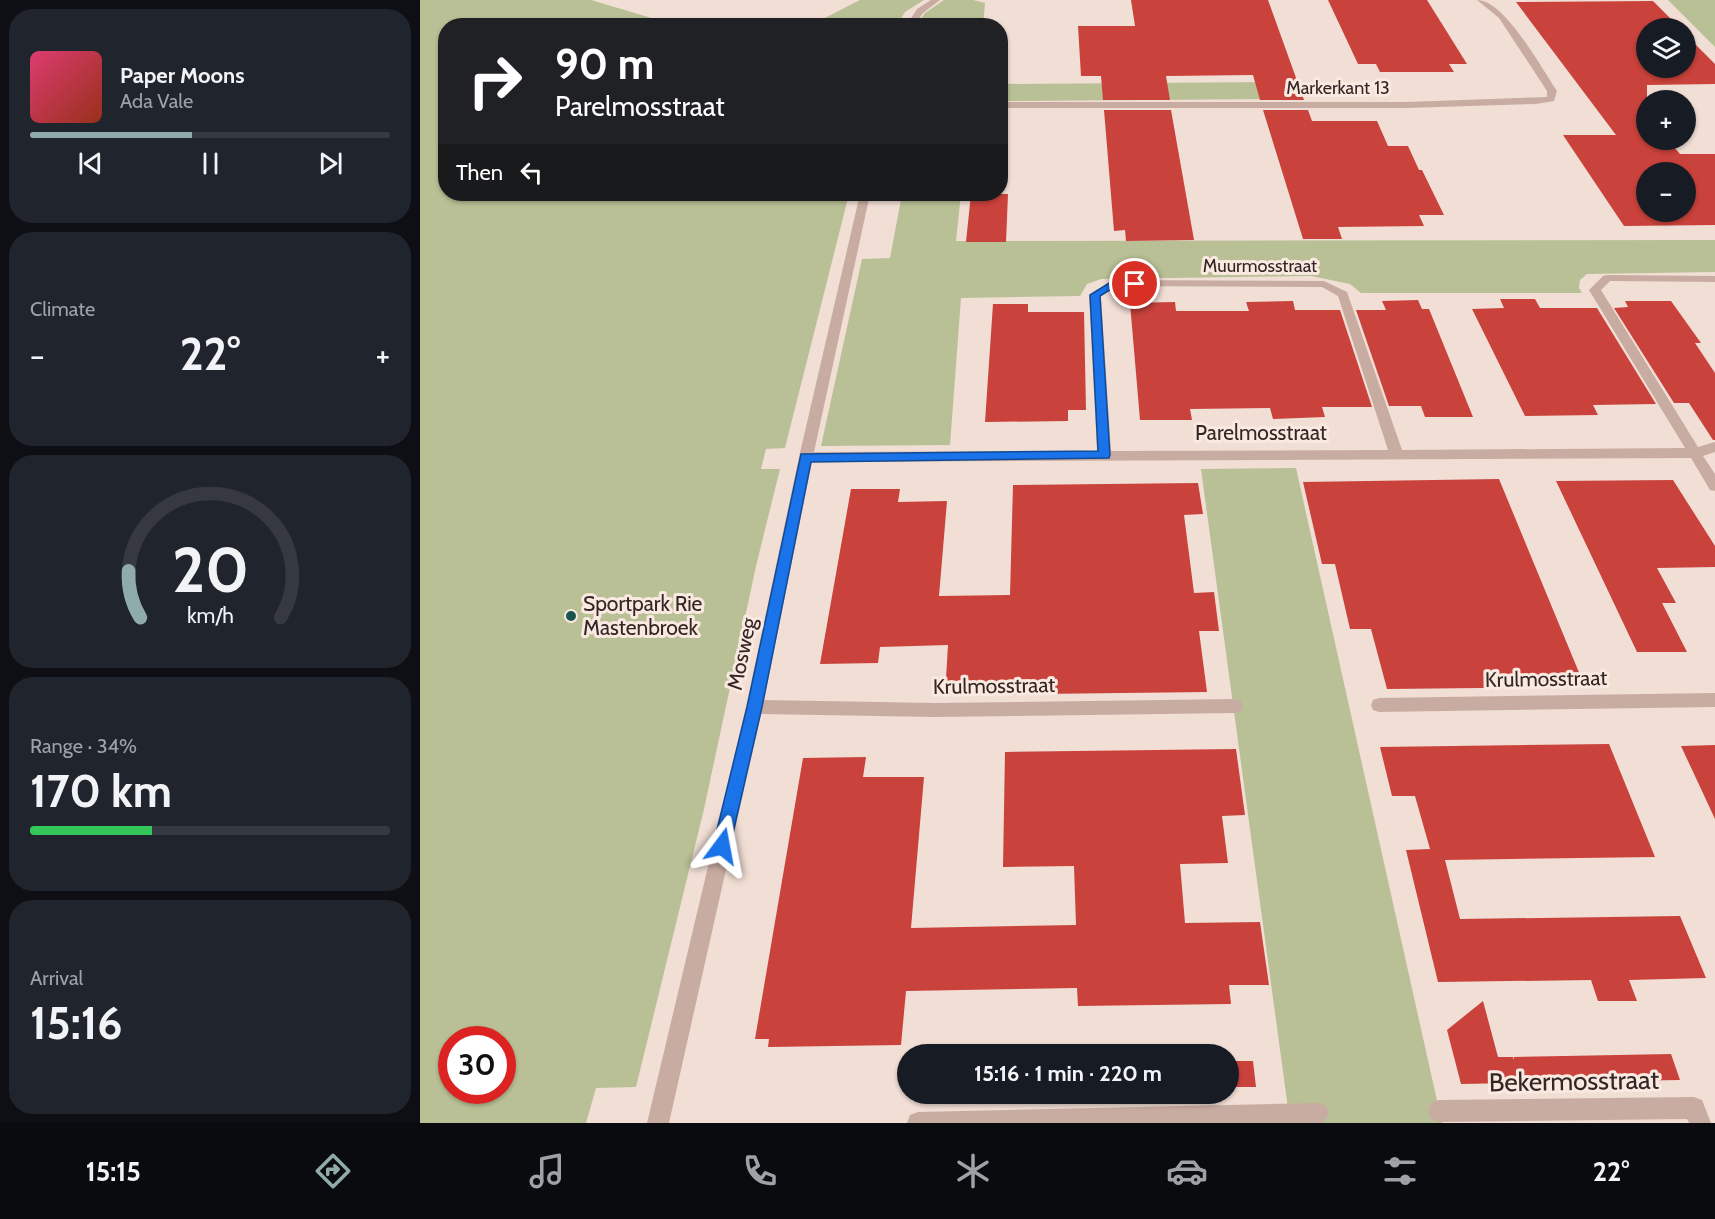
<!DOCTYPE html>
<meta charset="utf-8">
<style>
:root{--surface:#171b24;--page:#20242c;--text:#f1f3f6;--muted:#9ea1a6;--line:#363941;--accent:#90acaa}
body{margin:0;font-family:Cabin,sans-serif;background:var(--page);color:var(--text);height:100vh;display:flex;flex-direction:column;font-size:22px;white-space:nowrap}
*{box-sizing:border-box;margin:0}
p{font-size:20px;color:var(--muted)}
.icon{flex:none;width:33px;height:33px;fill:none;stroke:currentColor;stroke-width:2;stroke-linecap:round;stroke-linejoin:round}
.map{position:relative;flex:1;overflow:hidden}
.sheet{display:flex;flex-direction:column;gap:9px;padding:9px;background:#0d0f14;width:420px}
.sheet>*{flex:none}
.guide{position:absolute;left:18px;top:18px;width:570px;height:183px;border-radius:24px;box-shadow:0 2px 4px #0004;background:#202124;color:#fff;overflow:hidden}
.buttons{position:absolute;left:1216px;top:18px;display:grid;gap:12px}
.buttons a{display:grid;place-items:center;width:60px;height:60px;border-radius:50%;background:var(--surface);box-shadow:0 2px 4px #0004;font-size:30px}
.speed{position:absolute;left:18px;top:1026px;display:flex;gap:12px;font-size:30px;font-weight:700;text-align:center}
.speed>*{display:grid;place-content:center;width:78px;height:78px;border-radius:50%;background:var(--surface);box-shadow:0 2px 4px #0004;line-height:1}
.speed .limit{border:9px solid #d22;background:#fff;color:#111}
.pin{position:absolute;display:grid;place-items:center;width:51px;height:51px;color:#fff;margin:-26px;border:3px solid #fff;border-radius:50%;box-shadow:0 2px 6px #0007}
.me{position:absolute;width:66px;margin:-33px;rotate:13deg;stroke-linejoin:round;filter:drop-shadow(0 0 4px #0008)}
.turn{display:flex;align-items:center;gap:21px;height:126px;padding:0 18px;font-size:27px}
.turn .icon{width:78px;height:78px;stroke-width:2.5}
.turn b{display:block;font-size:42px;line-height:51px}
.then{display:flex;align-items:center;height:57px;padding:0 18px;background:#0003;gap:12px;font-size:22px}
.big{font-size:45px;font-weight:700;line-height:1.1}
.sheet .card{flex:1;display:flex;flex-direction:column;justify-content:center;gap:9px;min-width:0;padding:0 21px;border-radius:24px;background:var(--page)}
.sheet .dial{align-items:center;gap:0}
.dial svg{height:156px;overflow:visible;fill:none;stroke:var(--line);stroke-width:7;stroke-linecap:round;text-anchor:middle}
.dial text{fill:var(--text);stroke:none}
.song{display:flex;align-items:center;gap:18px}
.cover{width:72px;height:72px;border-radius:9px;background:linear-gradient(135deg,hsl(340 70% 55%),hsl(10 70% 35%))}
.played{height:6px;border-radius:3px;background:linear-gradient(90deg,var(--accent) 45%,var(--line) 45%)}
.keys{display:flex;justify-content:space-around;direction:ltr}
.heat{display:flex;justify-content:space-between;align-items:center;font-size:33px;direction:ltr}
.charge{height:9px;border-radius:4px;background:linear-gradient(90deg,#34c759 34%,var(--line) 0)}
.trip{position:absolute;left:477px;top:1044px;width:342px;height:60px;border-radius:30px;background:var(--surface);box-shadow:0 2px 4px #0004;font-weight:700;line-height:60px;text-align:center}
.menu{display:flex;height:96px;justify-content:space-around;align-items:center;background:#090b0e;color:var(--muted)}
.menu .icon{width:42px;height:42px}
.menu .selected{color:var(--accent)}
.menu b{font-size:27px;color:var(--text)}
main{display:flex;flex:1;min-height:0}
.map>svg:first-child{display:block}
</style>
<main>
<section class="sheet">
<div class="card">
<div class="song"><i class="cover"></i><div><b>Paper Moons</b><p>Ada Vale</p></div></div>
<div class="played"></div>
<div class="keys"><svg class="icon" aria-label="previous" viewBox="0 0 24 24"><path d="M18 5L8 12l10 7zM5 5v14"/></svg><svg class="icon" aria-label="pause" viewBox="0 0 24 24"><path d="M8 5v14M16 5v14"/></svg><svg class="icon" aria-label="next" viewBox="0 0 24 24"><path d="M6 5l10 7-10 7zM19 5v14"/></svg></div>
</div>
<div class="card"><p>Climate</p>
<div class="heat"><a>−</a><b class="big">22°</b><a>+</a></div>
</div>
<div class="card dial"><svg viewBox="0 0 100 80">
<path d="M14 69A42 42 0 1 1 86 69"/>
<path d="M14 69A42 42 0 0 1 8 45" stroke="#90acaa"/>
<text x="50" y="56" font-size="32" font-weight="700">20</text>
<text x="50" y="72" font-size="11">km/h</text>
</svg></div>
<div class="card"><p>Range · 34%</p><b class="big">170 km</b><div class="charge"></div></div>
<div class="card"><p>Arrival</p><b class="big">15:16</b></div>
</section>
<div class="map">
<svg width="1295" height="1123" viewBox="0 0 1295 1123">
<rect width="100%" height="100%" fill="#f1ded5"/>
<g fill="#b9c095" fill-rule="evenodd">
<path d="M0,0H171L255,25L26,26V194H429L365,448L346,449L341,469H360L336,566L284,809L216,1087L176,1088L166,1123H0ZM32,1040H82V1090H32Z"/>
<polygon points="440,0 504,0 485,12 477,25 391,25"/>
<polygon points="524,0 553,0 565,3 563,25 497,25 505,13"/>
<polygon points="1248,0 1295,0 1295,47"/>
<polygon points="866,82 866,99 581,101 580,84"/>
<polygon points="482,194 541,194 536,241 1295,240 1295,272 1167,274 1160,280 1159,288 1162,293 941,293 930,284 891,276 681,279 667,284 660,296 541,298 530,445 401,446 442,259 470,258"/>
<polygon points="876,468 1022,1123 870,1123 781,469"/>
</g>
<g fill="#c9423b" fill-rule="evenodd">
<polygon points="711,0 848,0 884,100 840,100 833,75 746,76 750,100 683,100 681,76 661,76 658,26 715,26"/>
<polygon points="908,0 1007,0 1047,64 1029,64 1034,72 960,72 956,64 938,64"/>
<path d="M1233,1L1260,28H1227V68H1266V35L1295,64V84L1227,85V140H1248L1260,154H1295V225L1204,226L1143,135H1196L1096,2ZM1227,172H1266V212H1227Z"/>
<polygon points="684,110 751,110 774,240 706,241 705,230 694,231"/>
<polygon points="888,110 892,121 957,121 968,146 988,146 999,170 1002,170 1024,215 999,215 1004,226 918,227 922,239 883,239 843,110"/>
<polygon points="551,194 588,194 586,242 546,242"/>
<polygon points="1080,299 1115,299 1120,308 1177,308 1236,404 1173,405 1178,415 1105,416 1052,309 1084,308"/>
<polygon points="998,300 1002,309 1009,309 1053,417 1005,417 1001,406 969,406 936,310 966,310 962,301"/>
<polygon points="873,301 875,310 920,310 952,407 902,407 905,417 853,419 850,408 770,409 772,420 720,420 710,303 755,302 756,311 829,311 826,302"/>
<polygon points="1205,301 1251,301 1281,343 1275,343 1295,373 1295,440 1293,440 1269,403 1254,403 1194,308 1208,307"/>
<polygon points="573,304 608,304 608,312 664,312 666,410 648,410 648,421 565,422"/>
<polygon points="1079,479 1165,687 967,689 951,629 930,629 915,564 902,564 883,482"/>
<polygon points="1253,480 1295,546 1295,567 1237,568 1256,603 1242,603 1267,652 1217,652 1136,481"/>
<polygon points="778,483 783,514 764,515 774,593 794,592 799,631 779,631 787,692 525,695 528,645 460,647 458,663 400,664 431,489 480,489 478,502 527,501 519,596 590,595 593,485"/>
<polygon points="1189,744 1235,857 1025,860 1040,919 1260,916 1286,978 1209,980 1217,1001 1178,1001 1171,980 1018,982 986,850 1010,849 995,796 972,796 960,747"/>
<polygon points="1295,745 1295,819 1261,746"/>
<polygon points="816,749 825,815 802,816 808,863 760,864 765,923 840,922 849,985 809,985 811,1004 658,1006 657,988 486,991 481,1045 348,1047 349,1039 335,1039 383,758 446,757 443,777 504,777 491,928 656,925 654,866 583,867 585,752"/>
<polygon points="1063,1001 1078,1057 1093,1057 1094,1060 1094,1057 1251,1054 1260,1080 1041,1084 1027,1030"/>
<polygon points="808,1061 833,1061 836,1087 808,1087"/>
</g>
<g fill="none" stroke-linecap="round" stroke-linejoin="round">
<g fill="#c9aca1" fill-rule="evenodd">
<polygon points="511,0 520,0 503,13 494,26 486,26 497,9"/>
<path d="M1057,0C1085,0 1121,68 1137,91L1134,101L1116,104L987,108H580V102H987L1127,97V91L1079,18Z"/>
<path d="M440,194H450L394,452L677,451L669,295L694,280L904,281L927,292L982,450L1265,448L1169,290L1183,276L1187,275L1295,276V282L1190,281L1181,290L1278,447L1295,442V452L1283,456L1295,474V491L1290,490L1271,458L392,462L344,700L514,703L815,699L821,701L823,706L821,711L815,713L514,717L341,714L249,1123H227L326,707L379,457ZM696,286L902,287L918,296L968,450L691,451L681,296Z"/>
<polygon points="1295,693 1295,707 959,712 953,710 951,705 953,700 959,698"/>
<polygon points="1274,1097 1282,1100 1291,1123 1269,1123 1267,1119 1019,1122 1011,1119 1008,1111 1011,1103 1019,1100"/>
<polygon points="898,1103 906,1106 909,1114 903,1123 487,1123 490,1115 498,1112"/>
</g>
</g>
<polygon fill="#1a73e8" stroke="#114b97" stroke-width="1.5" points="694,280 715,280 720,284 715,287 696,286 680,296 690,455 689,458 391,462 342,707 310,846 308,851 302,854 296,851 293,846 327,707 381,454 678,451 670,295"/>
<circle fill="#19554d" stroke="#f9e9e1" stroke-width="2" cx="151" cy="616" r="6"/>
<g text-anchor="middle" stroke-width="6" stroke-linejoin="round" paint-order="stroke">
<g font-size="18" fill="#332624" stroke="#f9e9e1">
<text x="918" y="94">Markerkant 13</text>
<text x="840" y="272">Muurmosstraat</text>
</g>
<g font-size="21" fill="#332624" stroke="#f9e9e1">
<text x="841" y="440">Parelmosstraat</text>
<text transform="translate(322 654) rotate(-78)" y="7">Mosweg</text>
<text transform="translate(1126 679) rotate(-1)" y="7">Krulmosstraat</text>
<text transform="translate(574 686) rotate(-1)" y="7">Krulmosstraat</text>
</g>
<g font-size="21" fill="#332624" stroke="#f9e9e1" text-anchor="start">
<text x="163" y="611">Sportpark Rie<tspan x="163" dy="24">Mastenbroek</tspan></text>
</g>
<g font-size="26" fill="#332624" stroke="#f9e9e1">
<text transform="translate(1154 1081) rotate(-1)" y="9">Bekermosstraat</text>
</g>
</g>
</svg>
<div class="buttons">
<a><svg class="icon" aria-label="layers" viewBox="0 0 24 24"><path d="M12 4l9 5-9 5-9-5zM3 14l9 5 9-5"/></svg></a>
<a>+</a>
<a>−</a>
</div>
<div class="speed"><div class="limit">30</div></div>
<div class="pin" style="left:715px;top:284px;background:#d93025"><svg class="icon" aria-label="arrive" viewBox="0 0 24 24"><path d="M6 21V4h12l-3 4 3 4H6"/></svg></div>
<svg class="me" style="left:302px;top:846px" viewBox="-20 -20 40 40"><path d="M0-17L14 15 0 8-14 15z" fill="#1a73e8" stroke="#fff" stroke-width="4"/></svg>
<div class="trip">15:16 · 1 min · 220 m</div>
<div class="guide">
<div class="turn"><svg class="icon" aria-label="right" viewBox="0 0 24 24"><path d="M7 20v-9h11M14 6l5 5-5 5"/></svg><div><b>90 m</b>Parelmosstraat</div></div>
<div class="then">Then<svg class="icon" aria-label="left" viewBox="0 0 24 24"><path d="M17 20v-9H6M10 6l-5 5 5 5"/></svg></div>
</div>
</div>
</main>
<nav class="menu">
<b>15:15</b>
<svg class="icon selected" aria-label="directions" viewBox="0 0 24 24"><path d="M12 3l9 9-9 9-9-9zM9 14v-3h6M13 9l2 2-2 2"/></svg>
<svg class="icon" aria-label="music" viewBox="0 0 24 24"><path d="M9 18V5l10-2v13"/><circle cx="6" cy="18" r="3"/><circle cx="16" cy="16" r="3"/></svg>
<svg class="icon" aria-label="phone" viewBox="0 0 24 24"><path d="M5 4h4l2 5-3 2q2 4 5 5l2-3 5 2v4C11 20 4 13 5 4z"/></svg>
<svg class="icon" aria-label="climate" viewBox="0 0 24 24"><path d="M12 3v18M4 7l16 10M4 17L20 7"/></svg>
<svg class="icon" aria-label="car" viewBox="0 0 24 24"><path d="M5 17H2v-5l4-1 3-4h7l3 4 3 1v5h-3M9 17h6M6 11h13"/><circle cx="7" cy="17" r="2"/><circle cx="17" cy="17" r="2"/></svg>
<svg class="icon" aria-label="filters" viewBox="0 0 24 24"><path d="M4 7h16M4 17h16"/><circle cx="9" cy="7" r="2"/><circle cx="15" cy="17" r="2"/></svg>
<b>22°</b>
</nav>
